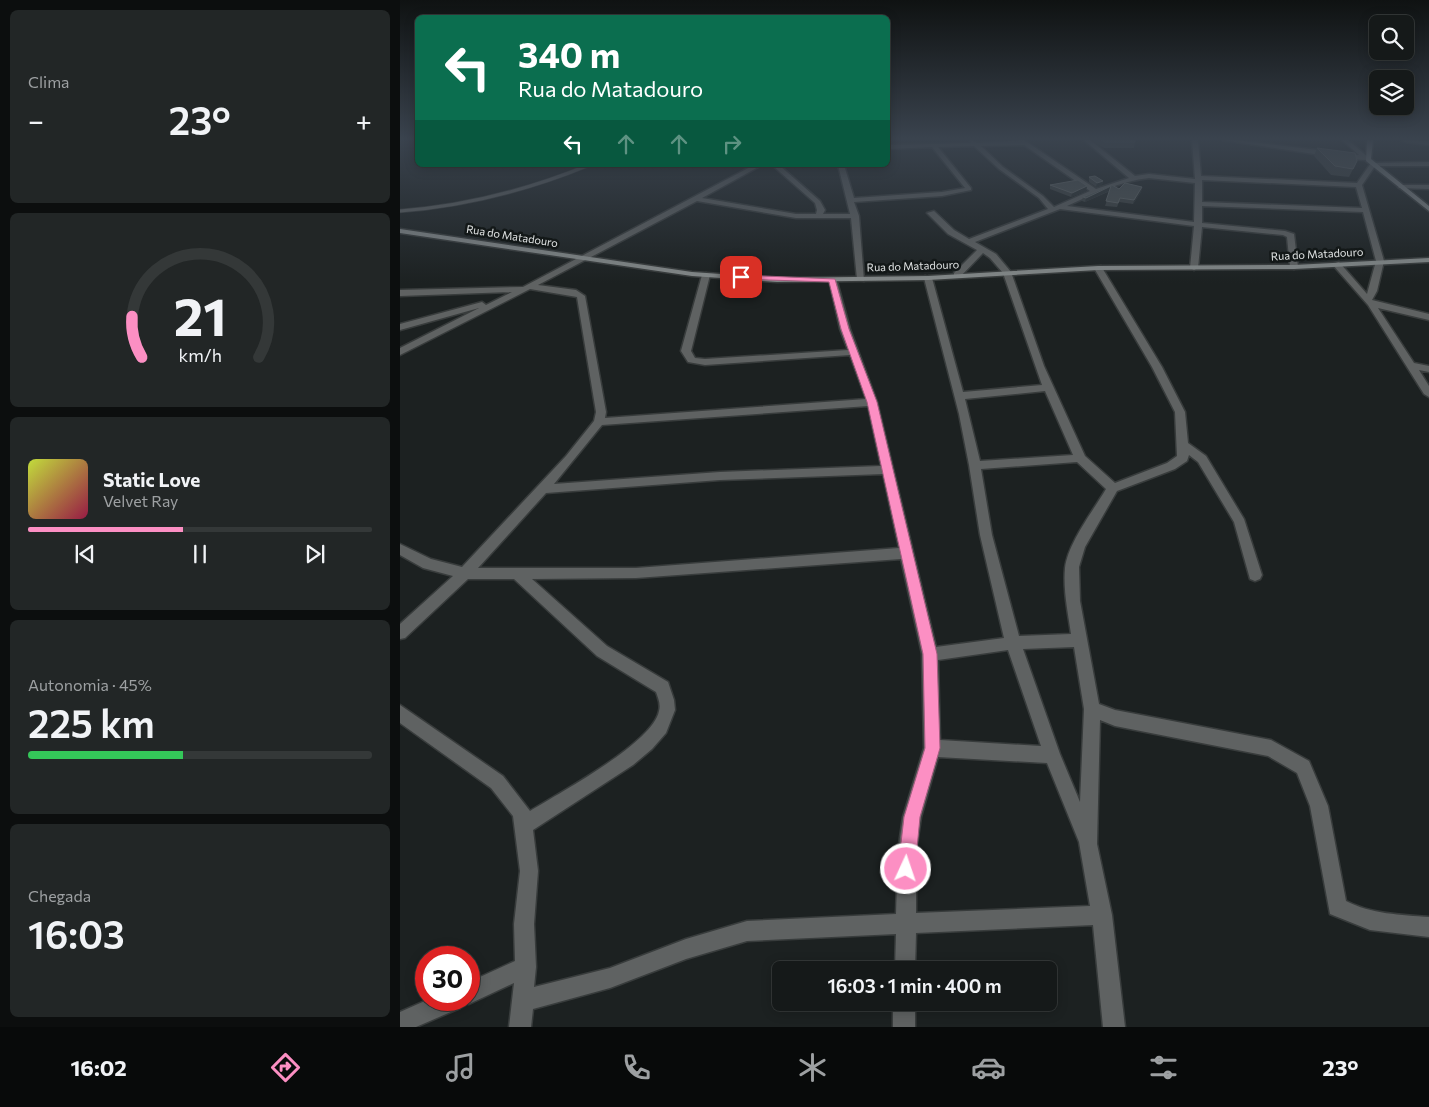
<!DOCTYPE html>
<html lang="pt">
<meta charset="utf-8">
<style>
:root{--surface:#151919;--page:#222626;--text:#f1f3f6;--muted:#9da0a2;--line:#343838;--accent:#fc8fc3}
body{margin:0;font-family:Commissioner,sans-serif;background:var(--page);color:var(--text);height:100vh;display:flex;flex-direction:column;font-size:19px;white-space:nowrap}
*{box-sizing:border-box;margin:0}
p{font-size:16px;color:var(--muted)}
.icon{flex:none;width:28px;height:28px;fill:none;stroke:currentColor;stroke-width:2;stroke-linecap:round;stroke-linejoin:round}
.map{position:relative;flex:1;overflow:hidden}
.drawer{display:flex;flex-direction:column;gap:10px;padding:10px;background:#0c0e0e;width:400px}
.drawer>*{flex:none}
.top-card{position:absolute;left:15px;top:15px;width:475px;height:152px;border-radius:8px;box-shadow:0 2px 12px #0003,0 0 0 1px var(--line);background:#0b6e4f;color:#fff;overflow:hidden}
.tools{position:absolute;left:969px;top:15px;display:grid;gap:10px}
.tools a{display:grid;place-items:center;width:45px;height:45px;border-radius:8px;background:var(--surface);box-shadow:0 2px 12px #0003,0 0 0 1px var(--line);font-size:25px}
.speed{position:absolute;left:15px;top:946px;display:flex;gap:10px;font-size:25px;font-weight:700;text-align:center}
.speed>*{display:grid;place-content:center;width:65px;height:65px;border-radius:50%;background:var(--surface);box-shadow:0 2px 12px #0003,0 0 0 1px var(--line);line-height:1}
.speed .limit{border:8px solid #d22;background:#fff;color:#111}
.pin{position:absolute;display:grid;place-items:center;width:42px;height:42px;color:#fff;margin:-21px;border-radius:10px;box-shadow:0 2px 8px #0006}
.me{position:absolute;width:55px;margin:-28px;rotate:3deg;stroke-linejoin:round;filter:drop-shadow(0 0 4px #0008)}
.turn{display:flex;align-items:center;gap:18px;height:105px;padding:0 20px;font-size:22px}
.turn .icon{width:65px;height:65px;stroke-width:2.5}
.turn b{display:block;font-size:35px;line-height:42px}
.lanes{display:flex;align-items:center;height:48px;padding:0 20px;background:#0003;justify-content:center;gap:25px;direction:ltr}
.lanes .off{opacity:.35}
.big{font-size:38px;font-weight:600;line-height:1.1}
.drawer .card{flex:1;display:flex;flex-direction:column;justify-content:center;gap:8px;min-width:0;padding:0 18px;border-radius:8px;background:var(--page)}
.drawer .dial{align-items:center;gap:0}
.dial svg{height:130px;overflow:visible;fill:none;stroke:var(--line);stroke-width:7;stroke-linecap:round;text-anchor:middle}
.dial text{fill:var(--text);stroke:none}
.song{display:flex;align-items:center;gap:15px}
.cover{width:60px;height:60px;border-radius:8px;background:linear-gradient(135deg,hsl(70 70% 55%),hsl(340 70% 35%))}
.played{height:5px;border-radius:2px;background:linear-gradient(90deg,var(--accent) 45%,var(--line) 45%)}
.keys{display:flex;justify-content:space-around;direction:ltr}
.heat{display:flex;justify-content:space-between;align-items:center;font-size:28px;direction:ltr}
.charge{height:8px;border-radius:4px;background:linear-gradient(90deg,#34c759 45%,var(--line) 0)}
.trip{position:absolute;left:372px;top:961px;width:285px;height:50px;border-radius:8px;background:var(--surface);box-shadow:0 2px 12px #0003,0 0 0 1px var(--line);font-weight:600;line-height:50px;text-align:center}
.dock{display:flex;height:80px;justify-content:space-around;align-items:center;background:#080a0a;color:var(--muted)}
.dock .icon{width:35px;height:35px}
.dock .on{color:var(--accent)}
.dock b{font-size:22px;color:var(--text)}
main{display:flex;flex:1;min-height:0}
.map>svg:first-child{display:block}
</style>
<main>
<section class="drawer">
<div class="card"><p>Clima</p>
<div class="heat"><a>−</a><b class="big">23°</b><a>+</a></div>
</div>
<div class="card dial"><svg viewBox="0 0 100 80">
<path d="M14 69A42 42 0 1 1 86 69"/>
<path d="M14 69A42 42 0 0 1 8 44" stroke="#fc8fc3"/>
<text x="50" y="56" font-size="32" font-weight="700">21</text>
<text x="50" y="72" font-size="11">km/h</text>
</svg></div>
<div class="card">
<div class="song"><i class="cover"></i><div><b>Static Love</b><p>Velvet Ray</p></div></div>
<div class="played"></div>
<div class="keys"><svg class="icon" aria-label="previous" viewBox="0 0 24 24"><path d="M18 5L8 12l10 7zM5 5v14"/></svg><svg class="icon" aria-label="pause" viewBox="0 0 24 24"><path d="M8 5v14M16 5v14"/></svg><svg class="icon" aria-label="next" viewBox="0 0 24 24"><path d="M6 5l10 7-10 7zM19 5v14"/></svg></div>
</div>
<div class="card"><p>Autonomia · 45%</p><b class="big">225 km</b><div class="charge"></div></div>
<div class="card"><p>Chegada</p><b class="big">16:03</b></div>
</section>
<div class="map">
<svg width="1029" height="1027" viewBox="0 0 1029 1027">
<rect width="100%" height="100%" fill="#1c2121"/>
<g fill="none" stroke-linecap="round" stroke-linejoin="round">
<defs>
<path id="lane" d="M0,211C66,206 128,190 189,165"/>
<g id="street">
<path d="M570,140L577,143L624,140L696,189L729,178L684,140H690L735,176L749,174L795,179L792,140H798L801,176L957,183L971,163L1029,162V166H975L962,185L984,261L977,291L972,300L1029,314V320L978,308L1014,363L1029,366V372L1019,370L1029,386V397L1024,394L968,305L932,264L939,262L967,294L976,261L963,212L802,206V223L885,231L894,234L898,267L894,269L890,267L887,237L883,235L802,227L798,268L794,270L790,268L794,226L660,209L575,242L596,254L611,272L644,366L685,456L715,483L767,463L777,456L775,412L752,367L694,268L701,266L762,367L785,412L788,443L806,456L844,519L862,575L860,579L855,581L850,579L834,522L798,462L789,455L787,461L775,469L717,491L685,547L679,567L680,601L699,704L715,710L871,740L909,761L928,806L946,901C971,914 1001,915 1029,917V937L970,930L930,914L910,806L897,773L868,756L715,726L700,720L697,844L712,915L725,1027H703L693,925L516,933L515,970H495L496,934L347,941L286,959L210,988L133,1009L131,1027H109L114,983L69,1004L62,1001L60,1008L16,1027H0V1012L27,1000H69V982L115,961L114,924L120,871L113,816L91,788L0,723V705L103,776L130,811C159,793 253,743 259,711C261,704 258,698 256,692L197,656L114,579H68L5,638L0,639V624L53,576L23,568L0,555V544L31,559L62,567L166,456L194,421L196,412L177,297L130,289L0,355V348L79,308L0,330V324L82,302L86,305L112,292L0,296V290L123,287L354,165H362L302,198L396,214H416L417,210L415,203L372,165H379L420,201L425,210L423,214H450L438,165H444L454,198L542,192L565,188L532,147L488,149V145L571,143ZM624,145L690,191L654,207L643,196L603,167L581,146ZM574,146L599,169L639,198L648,209L569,239L554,230L534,211L527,213L548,234L577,250L554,273V277H560L583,253L590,258L603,273L642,385L563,392L532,278L525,276L524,278L559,414L569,465L580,535L604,638L536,647L477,402L450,329L436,278L429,280L440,329L448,350L305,359L295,358L291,351L310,275L306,273L302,275L281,351L288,362L305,365L450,355L466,399L205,418L206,412L185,296L176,290L138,285L297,201L396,218H451L457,279L464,281L459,216L454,202L542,196L571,190V188L538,147ZM749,178L795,183L794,222L667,206C693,194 721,181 749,178ZM802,180L956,187L962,208L802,202ZM645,391L673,455L580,461L565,399ZM468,406L481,466L320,472L154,484L202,425ZM677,462L706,489C693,511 668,543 665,568C663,590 668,613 671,634L619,636L592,535L581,469ZM483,474L499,548L236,568H78L146,493L320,480ZM501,559L522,654L524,748L503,817L498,851L496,914L347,921L286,939L210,968L134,987L136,967L134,924L138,871L133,830L233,765L252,749L266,733L275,710L274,700L268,682L207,646L132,579L236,578ZM674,647L684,709L680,802L660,754L623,649ZM608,650L641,746L540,740L538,660ZM538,757L647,763L679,842L690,906L516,913V851L521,817Z"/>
<polygon points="822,140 835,140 959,155 942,140 948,140 969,158 966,160 947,159"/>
<polygon points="1002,140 1029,141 1029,145 1005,142"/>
<polygon points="1001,185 1029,185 1029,189 999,188 998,187"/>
<rect x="493" y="1002" width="22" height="25"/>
</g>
<g id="secondary">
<polygon points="967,140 973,140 971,159 1029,206 1029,211 966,161"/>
<polygon points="0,229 292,272 377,278 528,276 698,266 894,265 1029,258 1029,262 894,269 698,270 528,280 377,282 292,276 0,233"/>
</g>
</defs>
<use href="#lane" stroke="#383c3c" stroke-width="4.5"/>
<use href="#street" stroke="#383c3c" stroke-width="3"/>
<use href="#secondary" stroke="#383c3c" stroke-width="3"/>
<use href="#lane" stroke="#5f6262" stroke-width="3"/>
<use href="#street" fill="#5f6262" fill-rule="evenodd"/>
<use href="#secondary" fill="#838888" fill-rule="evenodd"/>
</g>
<g fill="#3c4141">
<polygon points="691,140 735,140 735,142 734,148 704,148"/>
<polygon points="917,148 957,161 949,177 931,175 914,156"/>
<polygon points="689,177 703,181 702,185 696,187 689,182"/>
<polygon points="725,183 742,187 741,192 733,204 719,202 717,207 705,206 710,191 685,202 682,201 683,197 712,185 719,189"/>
<polygon points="650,185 687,186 686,191 671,197 650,189"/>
</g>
<g fill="#272d2d">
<polygon points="703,181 702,185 696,187 697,183"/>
<polygon points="687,186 686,191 671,197 672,193"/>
<polygon points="711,186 711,190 685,202 686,198"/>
<polygon points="742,187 741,192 733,204 734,200"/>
</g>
<g fill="#4d5353" stroke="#656a6a">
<polygon points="701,140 735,140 735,142 705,142"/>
<polygon points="917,148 955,153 957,161 953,169 935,166"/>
<polygon points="695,176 703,181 697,183 689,177"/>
<polygon points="678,180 687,186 672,193 650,185"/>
<polygon points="725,183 742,187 734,200 720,198 718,203 706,201 711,186 686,198 683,197 712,185 719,189"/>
</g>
<linearGradient id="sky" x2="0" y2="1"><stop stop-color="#0f1212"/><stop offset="0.49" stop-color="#3a434e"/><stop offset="1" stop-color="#3a434e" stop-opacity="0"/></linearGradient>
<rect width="1029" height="283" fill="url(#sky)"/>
<polygon fill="#fc8fc3" stroke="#a45d7f" points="341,275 435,279 449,329 477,402 537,654 540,748 520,817 515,869 513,875 506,877 500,875 498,869 504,817 525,748 523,654 467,402 441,329 429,282 339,279 339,276"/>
<g text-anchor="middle" stroke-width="5" stroke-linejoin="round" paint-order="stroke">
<g font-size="11" fill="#e2e5e5" stroke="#131818">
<text transform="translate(112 236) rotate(9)" y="4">Rua do Matadouro</text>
<text transform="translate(917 254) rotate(-3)" y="4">Rua do Matadouro</text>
<text transform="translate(513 266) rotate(-2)" y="4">Rua do Matadouro</text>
</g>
</g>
</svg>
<div class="tools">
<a><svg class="icon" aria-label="search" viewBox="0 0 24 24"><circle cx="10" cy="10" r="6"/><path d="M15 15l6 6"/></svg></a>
<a><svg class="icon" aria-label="layers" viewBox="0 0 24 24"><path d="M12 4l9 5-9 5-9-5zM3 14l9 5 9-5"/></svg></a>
</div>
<div class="speed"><div class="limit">30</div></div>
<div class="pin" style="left:341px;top:277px;background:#d93025"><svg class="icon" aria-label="arrive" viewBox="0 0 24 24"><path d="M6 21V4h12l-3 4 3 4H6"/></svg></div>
<svg class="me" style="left:506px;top:869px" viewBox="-20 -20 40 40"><circle r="17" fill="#fc8fc3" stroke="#fff" stroke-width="3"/><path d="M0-11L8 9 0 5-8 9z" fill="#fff"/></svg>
<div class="trip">16:03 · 1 min · 400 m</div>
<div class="top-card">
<div class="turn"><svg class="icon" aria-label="left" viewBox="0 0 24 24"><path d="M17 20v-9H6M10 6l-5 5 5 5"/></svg><div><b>340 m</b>Rua do Matadouro</div></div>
<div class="lanes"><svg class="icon" aria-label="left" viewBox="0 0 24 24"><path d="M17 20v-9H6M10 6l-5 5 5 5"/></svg><svg class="icon off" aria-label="ahead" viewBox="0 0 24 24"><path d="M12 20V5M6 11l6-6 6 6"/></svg><svg class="icon off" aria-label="ahead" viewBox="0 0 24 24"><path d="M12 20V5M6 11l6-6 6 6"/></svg><svg class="icon off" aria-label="right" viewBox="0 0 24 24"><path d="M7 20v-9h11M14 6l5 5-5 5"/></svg></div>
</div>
</div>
</main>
<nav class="dock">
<b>16:02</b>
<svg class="icon on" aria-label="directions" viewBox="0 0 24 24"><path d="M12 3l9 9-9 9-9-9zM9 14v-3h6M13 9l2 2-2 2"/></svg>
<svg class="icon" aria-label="music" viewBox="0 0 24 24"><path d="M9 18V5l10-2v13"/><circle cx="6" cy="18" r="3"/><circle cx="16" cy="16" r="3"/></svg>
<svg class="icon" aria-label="phone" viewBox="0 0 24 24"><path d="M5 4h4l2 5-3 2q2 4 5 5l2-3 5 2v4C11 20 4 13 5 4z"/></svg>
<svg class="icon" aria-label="climate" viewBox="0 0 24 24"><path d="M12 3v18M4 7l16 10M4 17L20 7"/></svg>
<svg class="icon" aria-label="car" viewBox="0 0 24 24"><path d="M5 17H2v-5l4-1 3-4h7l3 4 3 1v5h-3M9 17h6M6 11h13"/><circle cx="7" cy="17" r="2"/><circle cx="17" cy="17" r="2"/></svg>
<svg class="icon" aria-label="filters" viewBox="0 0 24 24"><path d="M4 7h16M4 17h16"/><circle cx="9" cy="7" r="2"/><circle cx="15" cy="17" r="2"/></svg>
<b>23°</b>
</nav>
